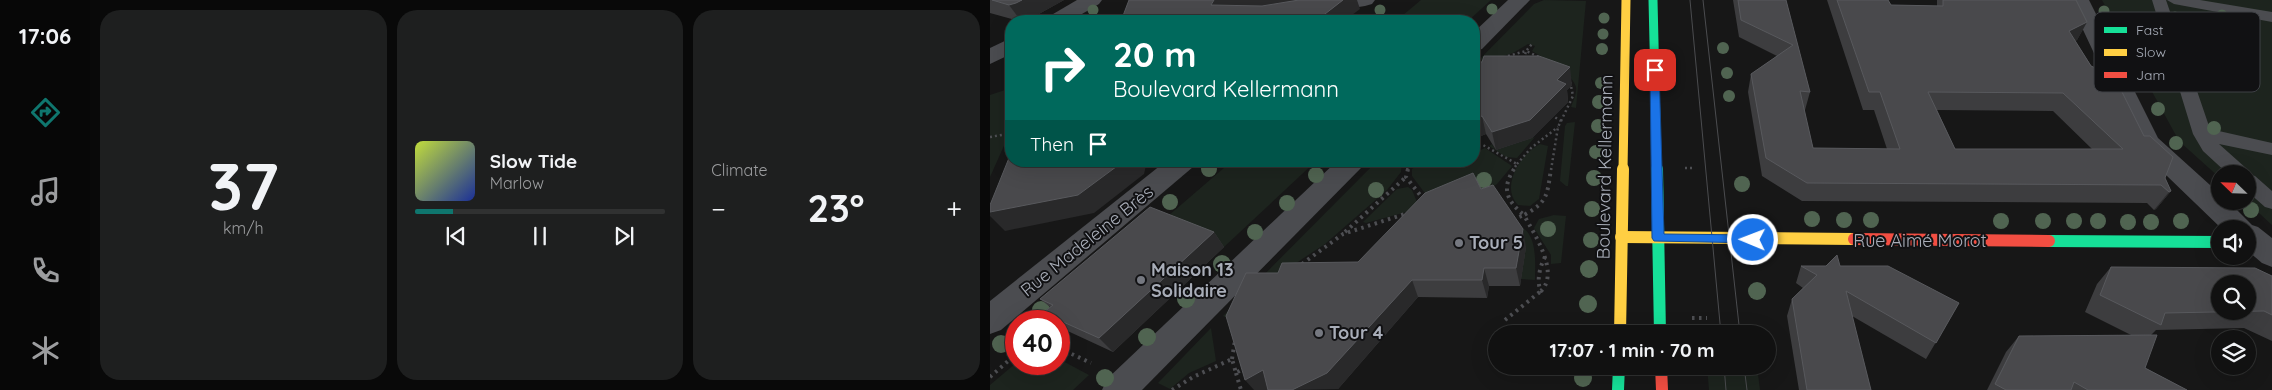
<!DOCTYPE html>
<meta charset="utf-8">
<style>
:root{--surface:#111;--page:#1e1f1f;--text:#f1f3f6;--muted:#9c9d9f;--line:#303131;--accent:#0f766e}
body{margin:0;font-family:Quicksand,sans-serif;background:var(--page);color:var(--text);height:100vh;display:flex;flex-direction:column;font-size:19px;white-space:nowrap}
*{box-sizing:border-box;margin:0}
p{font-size:16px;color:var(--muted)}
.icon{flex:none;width:28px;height:28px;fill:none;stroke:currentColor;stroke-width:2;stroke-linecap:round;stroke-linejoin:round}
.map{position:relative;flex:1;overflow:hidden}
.side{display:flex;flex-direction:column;gap:10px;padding:10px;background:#090909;width:900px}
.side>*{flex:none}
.banner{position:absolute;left:15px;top:15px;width:475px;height:152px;border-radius:20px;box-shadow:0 5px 20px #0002,0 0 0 1px var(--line);background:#00695c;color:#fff;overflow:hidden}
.needle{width:32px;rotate:293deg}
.controls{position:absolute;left:1221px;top:165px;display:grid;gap:10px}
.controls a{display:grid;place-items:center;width:45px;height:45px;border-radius:50%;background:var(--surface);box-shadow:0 5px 20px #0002,0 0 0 1px var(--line);font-size:25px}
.speed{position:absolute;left:15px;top:310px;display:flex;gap:10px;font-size:25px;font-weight:700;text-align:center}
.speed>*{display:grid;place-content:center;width:65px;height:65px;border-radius:50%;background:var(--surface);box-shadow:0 5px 20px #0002,0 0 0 1px var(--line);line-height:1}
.speed .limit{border:8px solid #d22;background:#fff;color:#111}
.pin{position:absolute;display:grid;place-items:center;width:42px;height:42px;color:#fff;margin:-21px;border-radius:10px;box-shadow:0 2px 8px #0006}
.me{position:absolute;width:55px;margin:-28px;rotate:271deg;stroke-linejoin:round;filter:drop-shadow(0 0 4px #0008)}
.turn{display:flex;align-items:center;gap:18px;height:105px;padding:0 25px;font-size:22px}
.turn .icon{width:65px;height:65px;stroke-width:2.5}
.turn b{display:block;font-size:35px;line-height:42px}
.then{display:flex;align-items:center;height:48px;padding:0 25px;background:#0003;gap:10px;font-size:19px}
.big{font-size:38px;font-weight:800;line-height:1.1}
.side .tile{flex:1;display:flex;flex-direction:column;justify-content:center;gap:8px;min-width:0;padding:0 18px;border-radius:20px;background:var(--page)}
.side .dial{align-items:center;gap:0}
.dial b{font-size:65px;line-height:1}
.song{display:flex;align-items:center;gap:15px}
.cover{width:60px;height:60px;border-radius:8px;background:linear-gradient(135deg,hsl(70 70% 55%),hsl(230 70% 35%))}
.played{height:5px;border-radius:2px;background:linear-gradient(90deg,var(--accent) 15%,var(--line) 15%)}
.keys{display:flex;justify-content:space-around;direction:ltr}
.heat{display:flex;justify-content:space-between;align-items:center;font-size:28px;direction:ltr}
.side .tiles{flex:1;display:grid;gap:10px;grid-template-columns:repeat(3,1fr)}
.trip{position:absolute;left:498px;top:325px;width:288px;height:50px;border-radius:25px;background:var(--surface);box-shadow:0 5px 20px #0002,0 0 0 1px var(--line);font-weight:800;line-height:50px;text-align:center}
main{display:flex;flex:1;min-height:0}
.menu{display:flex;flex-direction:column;width:90px;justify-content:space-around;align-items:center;background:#070707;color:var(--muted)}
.menu .icon{width:35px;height:35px}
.menu .current{color:var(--accent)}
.menu b{font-size:22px;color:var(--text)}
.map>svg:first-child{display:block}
</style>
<main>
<nav class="menu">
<b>17:06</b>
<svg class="icon current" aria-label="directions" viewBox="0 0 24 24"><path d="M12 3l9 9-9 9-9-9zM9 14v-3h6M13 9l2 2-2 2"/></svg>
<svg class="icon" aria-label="music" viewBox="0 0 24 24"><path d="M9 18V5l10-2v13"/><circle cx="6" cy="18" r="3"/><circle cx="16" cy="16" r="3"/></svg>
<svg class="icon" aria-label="phone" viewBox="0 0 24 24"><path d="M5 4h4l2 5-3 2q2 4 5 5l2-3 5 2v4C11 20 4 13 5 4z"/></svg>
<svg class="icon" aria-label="climate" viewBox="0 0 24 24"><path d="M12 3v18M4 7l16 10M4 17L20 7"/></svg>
</nav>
<section class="side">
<div class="tiles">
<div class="tile dial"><b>37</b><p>km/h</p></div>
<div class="tile">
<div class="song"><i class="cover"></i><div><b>Slow Tide</b><p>Marlow</p></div></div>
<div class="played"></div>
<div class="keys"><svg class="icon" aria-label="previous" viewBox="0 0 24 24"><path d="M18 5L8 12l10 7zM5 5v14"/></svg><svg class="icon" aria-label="pause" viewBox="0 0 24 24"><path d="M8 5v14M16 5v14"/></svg><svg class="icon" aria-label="next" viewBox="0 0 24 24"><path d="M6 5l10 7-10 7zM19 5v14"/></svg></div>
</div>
<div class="tile"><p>Climate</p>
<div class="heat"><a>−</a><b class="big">23°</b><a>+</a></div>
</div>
</div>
</section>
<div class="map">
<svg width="1282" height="390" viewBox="0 0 1282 390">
<rect width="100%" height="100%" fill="#171717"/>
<g fill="#1d241e">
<polygon points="431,0 501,0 478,21 406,21"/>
<path d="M554,0L596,1L586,108L581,107C583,101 587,94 586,87C582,72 554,58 542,51L545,46L538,44L523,53L484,65L544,4Z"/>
<polygon points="1112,0 1282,0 1282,225 1256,201 1258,201 1258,174 1230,174 1230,178 1189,141"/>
<polygon points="21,88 21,130 0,177 0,95"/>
<polygon points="585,122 578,186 576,186 570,181 575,126 577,123"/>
<polygon points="545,137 527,158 516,157 499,146 502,144 506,150"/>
<path d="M550,144L558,146L549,199L540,206L528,205C510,187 530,154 550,144Z"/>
<path d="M495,148L522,166L507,184L498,190L437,196L422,176V169C433,157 468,161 484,161V153Z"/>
<polygon points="242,161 326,161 234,247 171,222"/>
<polygon points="387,161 412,161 411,172 397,190 335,244 288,275 252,324 233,316"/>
<polygon points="418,187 422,190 427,202 420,211 376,223 373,222 407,189"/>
<polygon points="564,215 576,216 571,263 561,264 561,255 544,228 549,219"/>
<path d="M531,227C548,235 545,265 545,280L531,279L534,256Z"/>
<polygon points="221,328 226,361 199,373 180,389 168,383"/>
<polygon points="69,359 99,375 83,390 0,390 0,385 26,363 69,364"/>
<polygon points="717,366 767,366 770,390 719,390"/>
</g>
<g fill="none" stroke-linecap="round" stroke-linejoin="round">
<g stroke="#4d4e52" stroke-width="2.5" stroke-dasharray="2 3" stroke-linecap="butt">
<polyline points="518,56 536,51 542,44"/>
<polyline points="534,59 536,51 549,57"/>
<polyline points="571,121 583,96 580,81"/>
<polyline points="0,137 17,134"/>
<polyline points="484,148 493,145 527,164 523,170"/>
<polyline points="527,164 541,148 568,127"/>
<polyline points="695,168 705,168"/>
<polyline points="417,170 418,166 436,161"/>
<polyline points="561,170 568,127 571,121 563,116"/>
</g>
<g stroke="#4d4e52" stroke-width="4" stroke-dasharray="2.5 4.5" stroke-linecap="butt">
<polyline points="418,169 416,177 430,195 431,202"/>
<path d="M524,169C511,189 517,201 534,215L524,219"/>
<polyline points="355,232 416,177"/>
<path d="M555,257C550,266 546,282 551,291C570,272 544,234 534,215C558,202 557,195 561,169"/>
<polyline points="312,264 353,234 418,213"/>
<polyline points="702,318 717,318"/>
<polyline points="515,320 551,291"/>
<polyline points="69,348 101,363"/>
<polyline points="242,359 245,340"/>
<polyline points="246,373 251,390"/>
<polyline points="0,377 26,354"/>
<polyline points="182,390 203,377 242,359 246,373 254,368"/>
</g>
<g fill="#4b4c50" fill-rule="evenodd">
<polygon points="1162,0 1176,0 1220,129 1282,143 1282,155 1229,144 1257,169 1259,174 1265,176 1282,191 1282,209 1275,207 1258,192 1258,174 1238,174 1213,151 1203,134"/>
<polygon points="1177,0 1210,0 1282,12 1282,22 1184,4"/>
</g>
<g fill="#4b4c50" fill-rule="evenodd">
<polygon points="87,0 112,0 109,4 80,21 54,21 58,17"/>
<polygon points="385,0 382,4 375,6 330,13 323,11 320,7 323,3 335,0"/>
<polygon points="518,0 540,0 492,49 484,51 484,32"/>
<polygon points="1079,0 1099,0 1168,138 1230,194 1230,201 1238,201 1262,225 1268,227 1282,238 1282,267 1272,263 1258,251 1258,229 1232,229 1149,149"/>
<polygon points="21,38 21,54 0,64 0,48"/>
<polygon points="176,161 207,161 203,167 11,330 0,334 0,301"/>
<polygon points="347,161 376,161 372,167 152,390 112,390 117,379"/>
</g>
<polyline stroke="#16e098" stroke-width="9" points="663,0 667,170"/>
<g stroke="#16e098" stroke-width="12">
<polyline points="667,169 670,334"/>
<polyline points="1059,241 1230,242"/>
<polyline points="628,390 629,366"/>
</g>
<polyline stroke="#ffcf43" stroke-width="9" points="633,170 636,0"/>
<g stroke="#ffcf43" stroke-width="12">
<polyline points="631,237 864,239"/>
<polyline points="630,334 633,169"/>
</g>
<g stroke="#f24e42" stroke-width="12">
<polyline points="864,239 1059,241"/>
<polyline points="671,366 672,390"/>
</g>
<g stroke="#4b4c4f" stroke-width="1">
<polyline points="700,0 731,334"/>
<polyline points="713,0 750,334"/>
<polyline points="734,366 736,390"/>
<polyline points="754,366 757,390"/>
</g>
</g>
<g fill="#506451">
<circle cx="502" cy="9" r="5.5"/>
<circle cx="103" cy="10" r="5.5"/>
<circle cx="390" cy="10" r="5.5"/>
<circle cx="1114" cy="11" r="5.5"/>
<circle cx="1232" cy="15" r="5.5"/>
<circle cx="1185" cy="17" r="5.5"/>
<circle cx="614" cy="18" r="5.5"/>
<circle cx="613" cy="34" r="5.5"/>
<circle cx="733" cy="48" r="6"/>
<circle cx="612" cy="49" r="6"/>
<circle cx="737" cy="73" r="6"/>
<circle cx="611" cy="83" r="6"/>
<circle cx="739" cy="96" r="6"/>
<circle cx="609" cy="102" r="7"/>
<circle cx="1168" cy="109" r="7"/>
<circle cx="608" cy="126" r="7"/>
<circle cx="1224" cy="128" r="7"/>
<circle cx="1186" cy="143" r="7"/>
<circle cx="606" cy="152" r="7"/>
<circle cx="219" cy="169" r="8"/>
<circle cx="326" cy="175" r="8"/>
<circle cx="604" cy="178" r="8"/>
<circle cx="494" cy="180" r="8"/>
<circle cx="752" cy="184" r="8"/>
<circle cx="386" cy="190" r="8"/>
<circle cx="180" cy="202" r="8"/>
<circle cx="297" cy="203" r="8"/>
<circle cx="602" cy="209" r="8"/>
<circle cx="1261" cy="210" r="8"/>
<circle cx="822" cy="219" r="8"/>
<circle cx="854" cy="220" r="8"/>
<circle cx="881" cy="220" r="8"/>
<circle cx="1011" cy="221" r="8"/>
<circle cx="1053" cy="221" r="8"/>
<circle cx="1084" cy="221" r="8"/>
<circle cx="1108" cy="221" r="8"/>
<circle cx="1191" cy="221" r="8"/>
<circle cx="1138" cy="222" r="8"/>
<circle cx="1161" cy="222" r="8"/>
<circle cx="558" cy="229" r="8"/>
<circle cx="265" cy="232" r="8"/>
<circle cx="601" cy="240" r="8"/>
<circle cx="232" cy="264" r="9"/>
<circle cx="599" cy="269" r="9"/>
<circle cx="767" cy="291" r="9"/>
<circle cx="196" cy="299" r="9"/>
<circle cx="598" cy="304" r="9"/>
<circle cx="51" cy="310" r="9"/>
<circle cx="157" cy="337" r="9"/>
<circle cx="11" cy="344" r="9"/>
<circle cx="115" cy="378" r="9"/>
<circle cx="593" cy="378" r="9"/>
</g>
<g fill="#3d3d3f" fill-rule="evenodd">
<polygon points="0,0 74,0 38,20 34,21 29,21 0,13"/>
<path d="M743,0H796L820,92L815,110H814L823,148L897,149L884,110H873L837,0H898L901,5L947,6V0H1086L1097,22L1087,40L1085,41L1175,178L1181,191L1166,209L1164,210L1157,203L812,201L772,176L758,92L761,74L787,56L749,37ZM947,110L1063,111L1102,149H965Z"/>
<polygon points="484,62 582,85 577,90 578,102 542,138 506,150 496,134 486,138 484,134"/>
<polygon points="491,189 536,247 530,286 499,286 497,298 428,297 348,389 288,273 368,262"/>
<polygon points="224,232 234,247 123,352 69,327 69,321 63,321 53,313 60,307 50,299"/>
<polygon points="811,266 850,266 969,303 936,359 862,316 881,390 809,390 797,316 802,299 813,288 806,283"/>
<polygon points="1121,267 1282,276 1282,341 1254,328 1166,330 1161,335 1155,368 1197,390 997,390 1016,352 1029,336 1141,335 1095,312 1107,284"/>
</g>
<g fill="#29292a">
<polygon points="32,0 74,0 38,20 31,21 19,5"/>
<polygon points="224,0 325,0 234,16 221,5"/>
<polygon points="353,0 367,0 370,9 354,21 326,21"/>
<polygon points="1097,22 1087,40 1070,49 1079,31"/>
<polygon points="580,67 582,85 577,90 578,102 542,138 506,150 502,132 567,80"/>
<polygon points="492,116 496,134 486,138 484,127 484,119"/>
<polygon points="134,161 157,161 154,174 104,213 15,231 0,216 0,212"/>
<polygon points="1181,191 1166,209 1164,210 1179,192"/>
<polygon points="533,229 536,247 530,286 526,268"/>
<polygon points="224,232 234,247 123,352 109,338"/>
<polygon points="494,268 499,286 497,298 492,280"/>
<polygon points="422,280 428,297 348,389 302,390"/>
<polygon points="273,370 279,390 264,390 255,380"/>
</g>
<g fill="#49494c" stroke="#58595d" fill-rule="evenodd">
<polygon points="2,0 32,0 26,3 19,5"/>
<polygon points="139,0 224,0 221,5 272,6 309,0 353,0 326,21 131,21"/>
<path d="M748,0H796L820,92L810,91L823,148L910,149L890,92H879L847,0H898L901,5L953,6V0H1086L1097,22L1079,31L1101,66L1124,76L1154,136H1160L1183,157L1175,178L1181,191L1179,192L1171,185L817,183L776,158L761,74L803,45L751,20ZM938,92L1073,93L1133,149H965Z"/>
<polygon points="494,56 549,56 580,67 567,80 576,84 540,120 502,132 492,116 484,119 484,62 492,62"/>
<polygon points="21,153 21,161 134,161 88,195 0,212 0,205"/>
<polygon points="483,173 491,189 503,185 533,229 526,268 494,268 492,280 422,280 337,373 302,390 278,390 273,370 255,380 236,316 256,273 288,273 292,263 368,262 435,193"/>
<polygon points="160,207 224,232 109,338 53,313 63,305 50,299"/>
<polygon points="847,255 850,266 898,266 969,303 946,343 856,291 881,390 817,390 802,299 827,275 811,266 836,266"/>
<path d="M1121,267L1265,268L1282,276V315L1274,311L1175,313L1171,325L1110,295ZM1230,284H1258V311H1230Z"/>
<polygon points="1167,335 1155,368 1197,390 1098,390 1084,382 1081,390 1016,390 1005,384 1029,336"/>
</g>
<polygon fill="#1a73e8" stroke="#114b97" points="665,67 669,70 674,234 763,235 767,236 769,240 767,243 664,241 662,238 660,70"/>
<g fill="#757880" stroke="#111113" stroke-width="2">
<circle cx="469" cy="243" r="5"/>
<circle cx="151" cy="280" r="5"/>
<circle cx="329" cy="333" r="5"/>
</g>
<g text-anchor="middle" stroke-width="4" stroke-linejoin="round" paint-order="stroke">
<g font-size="18" fill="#a8adb8" stroke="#111113">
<text transform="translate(615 167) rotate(-89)" y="6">Boulevard Kellermann</text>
<text transform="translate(97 241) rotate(-39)" y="6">Rue Madeleine Brès</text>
<text x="930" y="247">Rue Aimé Morot</text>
</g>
<g font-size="18" font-weight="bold" fill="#a8adb8" stroke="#111113" text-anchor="start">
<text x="479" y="249">Tour 5</text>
<text x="161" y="276">Maison 13<tspan x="161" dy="21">Solidaire</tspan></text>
<text x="339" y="339">Tour 4</text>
</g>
</g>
<rect x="1104" y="12" width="166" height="80" rx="8" fill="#111113" stroke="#3e4045" stroke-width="1"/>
<rect x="1114" y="27" width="23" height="6" fill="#16e098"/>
<rect x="1114" y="49" width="23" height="7" fill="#ffcf43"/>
<rect x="1114" y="72" width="23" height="6" fill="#f24e42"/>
<g font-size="14" fill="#a8adb8">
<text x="1146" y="35">Fast</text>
<text x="1146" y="57">Slow</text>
<text x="1146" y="80">Jam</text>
</g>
</svg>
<div class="controls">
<a><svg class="needle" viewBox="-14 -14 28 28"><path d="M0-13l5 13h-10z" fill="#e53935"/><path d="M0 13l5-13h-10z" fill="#9c9d9f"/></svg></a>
<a><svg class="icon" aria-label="sound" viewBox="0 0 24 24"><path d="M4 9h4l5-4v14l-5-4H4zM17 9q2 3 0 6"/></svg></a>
<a><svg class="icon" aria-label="search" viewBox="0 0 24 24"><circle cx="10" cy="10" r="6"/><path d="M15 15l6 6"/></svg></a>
<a><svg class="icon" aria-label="layers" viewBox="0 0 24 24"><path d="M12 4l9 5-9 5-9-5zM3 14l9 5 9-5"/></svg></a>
</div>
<div class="speed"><div class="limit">40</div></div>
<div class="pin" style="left:665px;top:70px;background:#d93025"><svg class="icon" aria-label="arrive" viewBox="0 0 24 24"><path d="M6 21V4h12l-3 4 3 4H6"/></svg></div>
<svg class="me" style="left:763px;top:240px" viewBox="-20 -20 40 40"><circle r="17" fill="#1a73e8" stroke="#fff" stroke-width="3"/><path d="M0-11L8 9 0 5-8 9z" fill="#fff"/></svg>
<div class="trip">17:07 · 1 min · 70 m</div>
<div class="banner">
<div class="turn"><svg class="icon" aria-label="right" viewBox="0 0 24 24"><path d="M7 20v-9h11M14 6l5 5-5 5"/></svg><div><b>20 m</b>Boulevard Kellermann</div></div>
<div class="then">Then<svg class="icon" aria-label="arrive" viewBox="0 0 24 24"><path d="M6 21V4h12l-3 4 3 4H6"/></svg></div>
</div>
</div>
</main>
